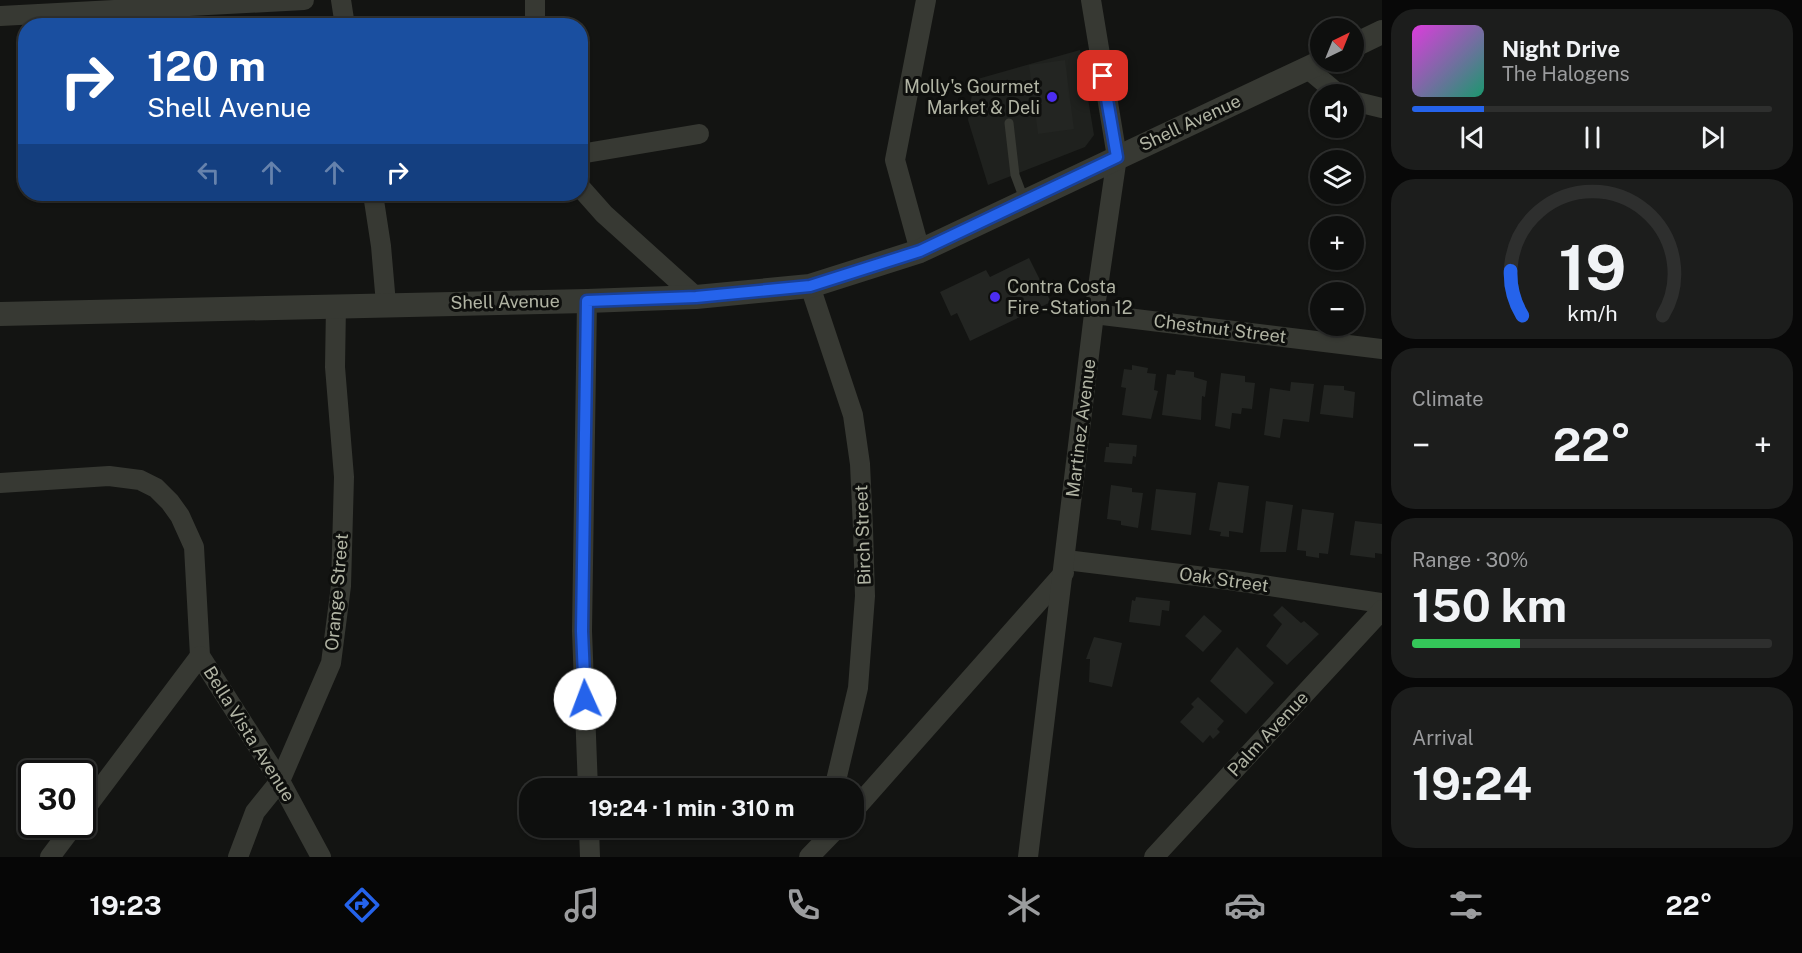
<!DOCTYPE html>
<meta charset="utf-8">
<style>
:root{--surface:#0e0f0e;--page:#1c1d1c;--text:#f1f3f6;--muted:#9b9c9e;--line:#2e2f2e;--accent:#2563eb}
body{margin:0;font-family:"Public Sans",sans-serif;background:var(--page);color:var(--text);height:100vh;display:flex;flex-direction:column;font-size:22px;white-space:nowrap}
*{box-sizing:border-box;margin:0}
p{font-size:20px;color:var(--muted)}
.icon{flex:none;width:33px;height:33px;fill:none;stroke:currentColor;stroke-width:2;stroke-linecap:round;stroke-linejoin:round}
.map{position:relative;flex:1;overflow:hidden}
.side{display:flex;flex-direction:column;gap:9px;padding:9px;background:#080808;width:420px}
.side>*{flex:none}
.banner{position:absolute;left:18px;top:18px;width:570px;height:183px;border-radius:24px;box-shadow:0 2px 4px #0004,0 0 0 2px var(--line);background:#1a4fa0;color:#fff;overflow:hidden}
.needle{width:39px;rotate:43deg}
.controls{position:absolute;left:1310px;top:18px;display:grid;gap:12px}
.controls a{display:grid;place-items:center;width:54px;height:54px;border-radius:50%;background:var(--surface);box-shadow:0 2px 4px #0004,0 0 0 2px var(--line);font-size:30px}
.speed{position:absolute;left:18px;top:760px;display:flex;gap:12px;font-size:30px;font-weight:700;text-align:center}
.speed>*{display:grid;place-content:center;width:78px;height:78px;border-radius:50%;background:var(--surface);box-shadow:0 2px 4px #0004,0 0 0 2px var(--line);line-height:1}
.speed .limit{border:3px solid #111;border-radius:9px;background:#fff;color:#111}
.pin{position:absolute;display:grid;place-items:center;width:51px;height:51px;color:#fff;margin:-26px;border-radius:12px;box-shadow:0 3px 9px #0006}
.me{position:absolute;width:66px;margin:-33px;rotate:358deg;stroke-linejoin:round;filter:drop-shadow(0 0 4px #0008)}
.turn{display:flex;align-items:center;gap:21px;height:126px;padding:0 30px;font-size:27px}
.turn .icon{width:78px;height:78px;stroke-width:2.5}
.turn b{display:block;font-size:42px;line-height:51px}
.lanes{display:flex;align-items:center;height:57px;padding:0 30px;background:#0003;justify-content:center;gap:30px;direction:ltr}
.lanes .off{opacity:.35}
.big{font-size:45px;font-weight:700;line-height:1.1}
.side .widget{flex:1;display:flex;flex-direction:column;justify-content:center;gap:9px;min-width:0;padding:0 21px;border-radius:24px;background:var(--page)}
.side .dial{align-items:center;gap:0}
.dial svg{height:156px;overflow:visible;fill:none;stroke:var(--line);stroke-width:7;stroke-linecap:round;text-anchor:middle}
.dial text{fill:var(--text);stroke:none}
.song{display:flex;align-items:center;gap:18px}
.cover{width:72px;height:72px;border-radius:9px;background:linear-gradient(135deg,hsl(300 70% 55%),hsl(160 70% 35%))}
.played{height:6px;border-radius:3px;background:linear-gradient(90deg,var(--accent) 20%,var(--line) 20%)}
.keys{display:flex;justify-content:space-around;direction:ltr}
.heat{display:flex;justify-content:space-between;align-items:center;font-size:33px;direction:ltr}
.charge{height:9px;border-radius:4px;background:linear-gradient(90deg,#34c759 30%,var(--line) 0)}
.trip{position:absolute;left:519px;top:778px;width:345px;height:60px;border-radius:24px;background:var(--surface);box-shadow:0 2px 4px #0004,0 0 0 2px var(--line);font-weight:700;line-height:60px;text-align:center}
.dock{display:flex;height:96px;justify-content:space-around;align-items:center;background:#060606;color:var(--muted)}
.dock .icon{width:42px;height:42px}
.dock .selected{color:var(--accent)}
.dock b{font-size:27px;color:var(--text)}
main{display:flex;flex:1;min-height:0}
.map>svg:first-child{display:block}
</style>
<main>
<div class="map">
<svg width="1382" height="857" viewBox="0 0 1382 857">
<rect width="100%" height="100%" fill="#131412"/>
<polygon fill="#1f211e" points="1080,50 1094,135 1085,147 988,185 968,120 974,80"/>
<g fill="#232522">
<polygon points="1065,60 1074,129 1038,134 1029,65"/>
<polygon points="1029,258 1051,302 970,341 957,313 951,316 940,292 986,270 990,277"/>
<polygon points="1132,365 1148,368 1147,373 1156,374 1154,390 1158,391 1151,419 1122,415 1126,388 1121,387 1124,369 1132,370"/>
<polygon points="1176,370 1194,372 1194,377 1207,381 1205,397 1202,396 1201,420 1162,415 1167,374 1175,375"/>
<polygon points="1221,373 1245,376 1245,382 1255,383 1252,409 1242,408 1241,414 1232,413 1230,429 1215,426"/>
<polygon points="1291,382 1314,384 1309,422 1283,419 1280,438 1264,435 1270,388 1290,391"/>
<polygon points="1324,385 1344,386 1344,390 1355,392 1353,418 1320,414"/>
<polygon points="1109,443 1137,445 1136,457 1133,456 1132,464 1104,462 1106,447 1109,447"/>
<polygon points="1218,482 1249,486 1243,533 1229,531 1229,537 1220,536 1221,532 1209,530"/>
<polygon points="1111,485 1132,488 1132,492 1143,493 1138,528 1121,525 1121,521 1107,519"/>
<polygon points="1156,489 1196,493 1191,535 1151,530"/>
<polygon points="1266,501 1293,505 1286,552 1260,552"/>
<polygon points="1302,509 1334,513 1328,554 1319,553 1319,558 1306,556 1306,551 1297,550"/>
<polygon points="1355,521 1382,524 1382,554 1375,553 1375,558 1350,555"/>
<polygon points="1136,597 1170,601 1169,611 1162,610 1160,626 1129,622 1132,600 1135,601"/>
<polygon points="1282,606 1301,623 1304,621 1319,634 1287,665 1266,646 1282,624 1273,615"/>
<polygon points="1204,615 1222,631 1203,652 1185,636"/>
<polygon points="1094,637 1122,643 1112,687 1089,682 1090,659 1086,659"/>
<polygon points="1237,647 1274,683 1246,714 1210,681"/>
<polygon points="1198,697 1224,721 1217,729 1220,732 1213,739 1210,735 1203,743 1180,722 1194,707 1191,704"/>
</g>
<g fill="none" stroke-linecap="round" stroke-linejoin="round">
<polyline stroke="#373933" stroke-width="9" points="1009,123 1015,175 1024,199"/>
<g stroke="#373933" stroke-width="20">
<polyline points="341,0 345,26"/>
<polyline points="535,0 535,26"/>
<polyline points="0,16 304,0"/>
<polyline points="1307,68 1338,94"/>
<polyline points="1353,101 1382,108"/>
<polyline points="580,154 699,134"/>
<polyline points="580,187 604,214 696,297"/>
<polyline points="373,194 381,246 386,304"/>
<polyline points="920,251 895,160 926,0"/>
<polyline points="810,286 853,415 860,464 863,529 865,596 858,688 834,789"/>
<polyline points="587,301 582,631 588,789"/>
<polyline points="1094,314 1382,349"/>
<polyline points="0,483 109,476 140,480 156,488 170,502 180,516 194,547 200,656 280,781 321,857"/>
<polyline points="1066,560 1229,580 1382,603"/>
<polyline points="854,810 1064,573"/>
<polyline points="82,813 200,656"/>
<polyline points="589,828 590,857"/>
<polyline points="50,857 74,825"/>
<polyline points="238,857 255,812 280,781 331,663 341,586 344,477 335,367 336,305"/>
<polyline points="809,857 837,828"/>
<polyline points="1028,857 1094,314 1117,157 1091,0"/>
<polyline points="1154,857 1382,610"/>
</g>
<g stroke="#373933" stroke-width="24">
<polyline points="1353,46 1382,32"/>
<polyline points="0,314 587,301 696,297 810,286 920,251 1321,62"/>
</g>
</g>
<g fill="none" stroke-linecap="round" stroke-linejoin="round">
<defs>
<polyline id="route" points="585,699 582,631 587,301 696,297 810,286 920,251 1117,157 1103,76"/>
</defs>
<use href="#route" stroke="#184099" stroke-width="15"/>
<use href="#route" stroke="#2563eb" stroke-width="10"/>
</g>
<g fill="#4c2df1" stroke="#0e0f0d" stroke-width="2">
<circle cx="1052" cy="97" r="6"/>
<circle cx="995" cy="297" r="6"/>
</g>
<g text-anchor="middle" stroke-width="6" stroke-linejoin="round" paint-order="stroke">
<g font-size="18" fill="#b1b4a4" stroke="#0e0f0d" text-anchor="end">
<text x="1040" y="93">Molly's Gourmet<tspan x="1040" dy="21">Market &amp; Deli</tspan></text>
<text x="1007" y="293" text-anchor="start">Contra Costa<tspan x="1007" dy="21">Fire - Station 12</tspan></text>
</g>
<g font-size="18" fill="#b1b4a4" stroke="#0e0f0d">
<text transform="translate(1190 123) rotate(-25)" y="6">Shell Avenue</text>
<text transform="translate(505 302) rotate(-1)" y="6">Shell Avenue</text>
<text transform="translate(1220 329) rotate(7)" y="6">Chestnut Street</text>
<text transform="translate(1081 428) rotate(-83)" y="6">Martinez Avenue</text>
<text transform="translate(863 535) rotate(-92)" y="6">Birch Street</text>
<text transform="translate(1224 580) rotate(8)" y="6">Oak Street</text>
<text transform="translate(337 592) rotate(-85)" y="6">Orange Street</text>
<text transform="translate(249 734) rotate(58)" y="6">Bella Vista Avenue</text>
<text transform="translate(1268 734) rotate(-47)" y="6">Palm Avenue</text>
</g>
</g>
</svg>
<div class="controls">
<a><svg class="needle" viewBox="-14 -14 28 28"><path d="M0-13l5 13h-10z" fill="#e53935"/><path d="M0 13l5-13h-10z" fill="#9b9c9e"/></svg></a>
<a><svg class="icon" aria-label="sound" viewBox="0 0 24 24"><path d="M4 9h4l5-4v14l-5-4H4zM17 9q2 3 0 6"/></svg></a>
<a><svg class="icon" aria-label="layers" viewBox="0 0 24 24"><path d="M12 4l9 5-9 5-9-5zM3 14l9 5 9-5"/></svg></a>
<a>+</a>
<a>−</a>
</div>
<div class="speed"><div class="limit">30</div></div>
<div class="pin" style="left:1103px;top:76px;background:#d93025"><svg class="icon" aria-label="arrive" viewBox="0 0 24 24"><path d="M6 21V4h12l-3 4 3 4H6"/></svg></div>
<svg class="me" style="left:585px;top:699px" viewBox="-20 -20 40 40"><circle r="19" fill="#fff"/><path d="M0-13L10 11 0 6-10 11z" fill="#2563eb"/></svg>
<div class="trip">19:24 · 1 min · 310 m</div>
<div class="banner">
<div class="turn"><svg class="icon" aria-label="right" viewBox="0 0 24 24"><path d="M7 20v-9h11M14 6l5 5-5 5"/></svg><div><b>120 m</b>Shell Avenue</div></div>
<div class="lanes"><svg class="icon off" aria-label="left" viewBox="0 0 24 24"><path d="M17 20v-9H6M10 6l-5 5 5 5"/></svg><svg class="icon off" aria-label="ahead" viewBox="0 0 24 24"><path d="M12 20V5M6 11l6-6 6 6"/></svg><svg class="icon off" aria-label="ahead" viewBox="0 0 24 24"><path d="M12 20V5M6 11l6-6 6 6"/></svg><svg class="icon" aria-label="right" viewBox="0 0 24 24"><path d="M7 20v-9h11M14 6l5 5-5 5"/></svg></div>
</div>
</div>
<section class="side">
<div class="widget">
<div class="song"><i class="cover"></i><div><b>Night Drive</b><p>The Halogens</p></div></div>
<div class="played"></div>
<div class="keys"><svg class="icon" aria-label="previous" viewBox="0 0 24 24"><path d="M18 5L8 12l10 7zM5 5v14"/></svg><svg class="icon" aria-label="pause" viewBox="0 0 24 24"><path d="M8 5v14M16 5v14"/></svg><svg class="icon" aria-label="next" viewBox="0 0 24 24"><path d="M6 5l10 7-10 7zM19 5v14"/></svg></div>
</div>
<div class="widget dial"><svg viewBox="0 0 100 80">
<path d="M14 69A42 42 0 1 1 86 69"/>
<path d="M14 69A42 42 0 0 1 8 46" stroke="#2563eb"/>
<text x="50" y="56" font-size="32" font-weight="700">19</text>
<text x="50" y="72" font-size="11">km/h</text>
</svg></div>
<div class="widget"><p>Climate</p>
<div class="heat"><a>−</a><b class="big">22°</b><a>+</a></div>
</div>
<div class="widget"><p>Range · 30%</p><b class="big">150 km</b><div class="charge"></div></div>
<div class="widget"><p>Arrival</p><b class="big">19:24</b></div>
</section>
</main>
<nav class="dock">
<b>19:23</b>
<svg class="icon selected" aria-label="directions" viewBox="0 0 24 24"><path d="M12 3l9 9-9 9-9-9zM9 14v-3h6M13 9l2 2-2 2"/></svg>
<svg class="icon" aria-label="music" viewBox="0 0 24 24"><path d="M9 18V5l10-2v13"/><circle cx="6" cy="18" r="3"/><circle cx="16" cy="16" r="3"/></svg>
<svg class="icon" aria-label="phone" viewBox="0 0 24 24"><path d="M5 4h4l2 5-3 2q2 4 5 5l2-3 5 2v4C11 20 4 13 5 4z"/></svg>
<svg class="icon" aria-label="climate" viewBox="0 0 24 24"><path d="M12 3v18M4 7l16 10M4 17L20 7"/></svg>
<svg class="icon" aria-label="car" viewBox="0 0 24 24"><path d="M5 17H2v-5l4-1 3-4h7l3 4 3 1v5h-3M9 17h6M6 11h13"/><circle cx="7" cy="17" r="2"/><circle cx="17" cy="17" r="2"/></svg>
<svg class="icon" aria-label="filters" viewBox="0 0 24 24"><path d="M4 7h16M4 17h16"/><circle cx="9" cy="7" r="2"/><circle cx="15" cy="17" r="2"/></svg>
<b>22°</b>
</nav>
